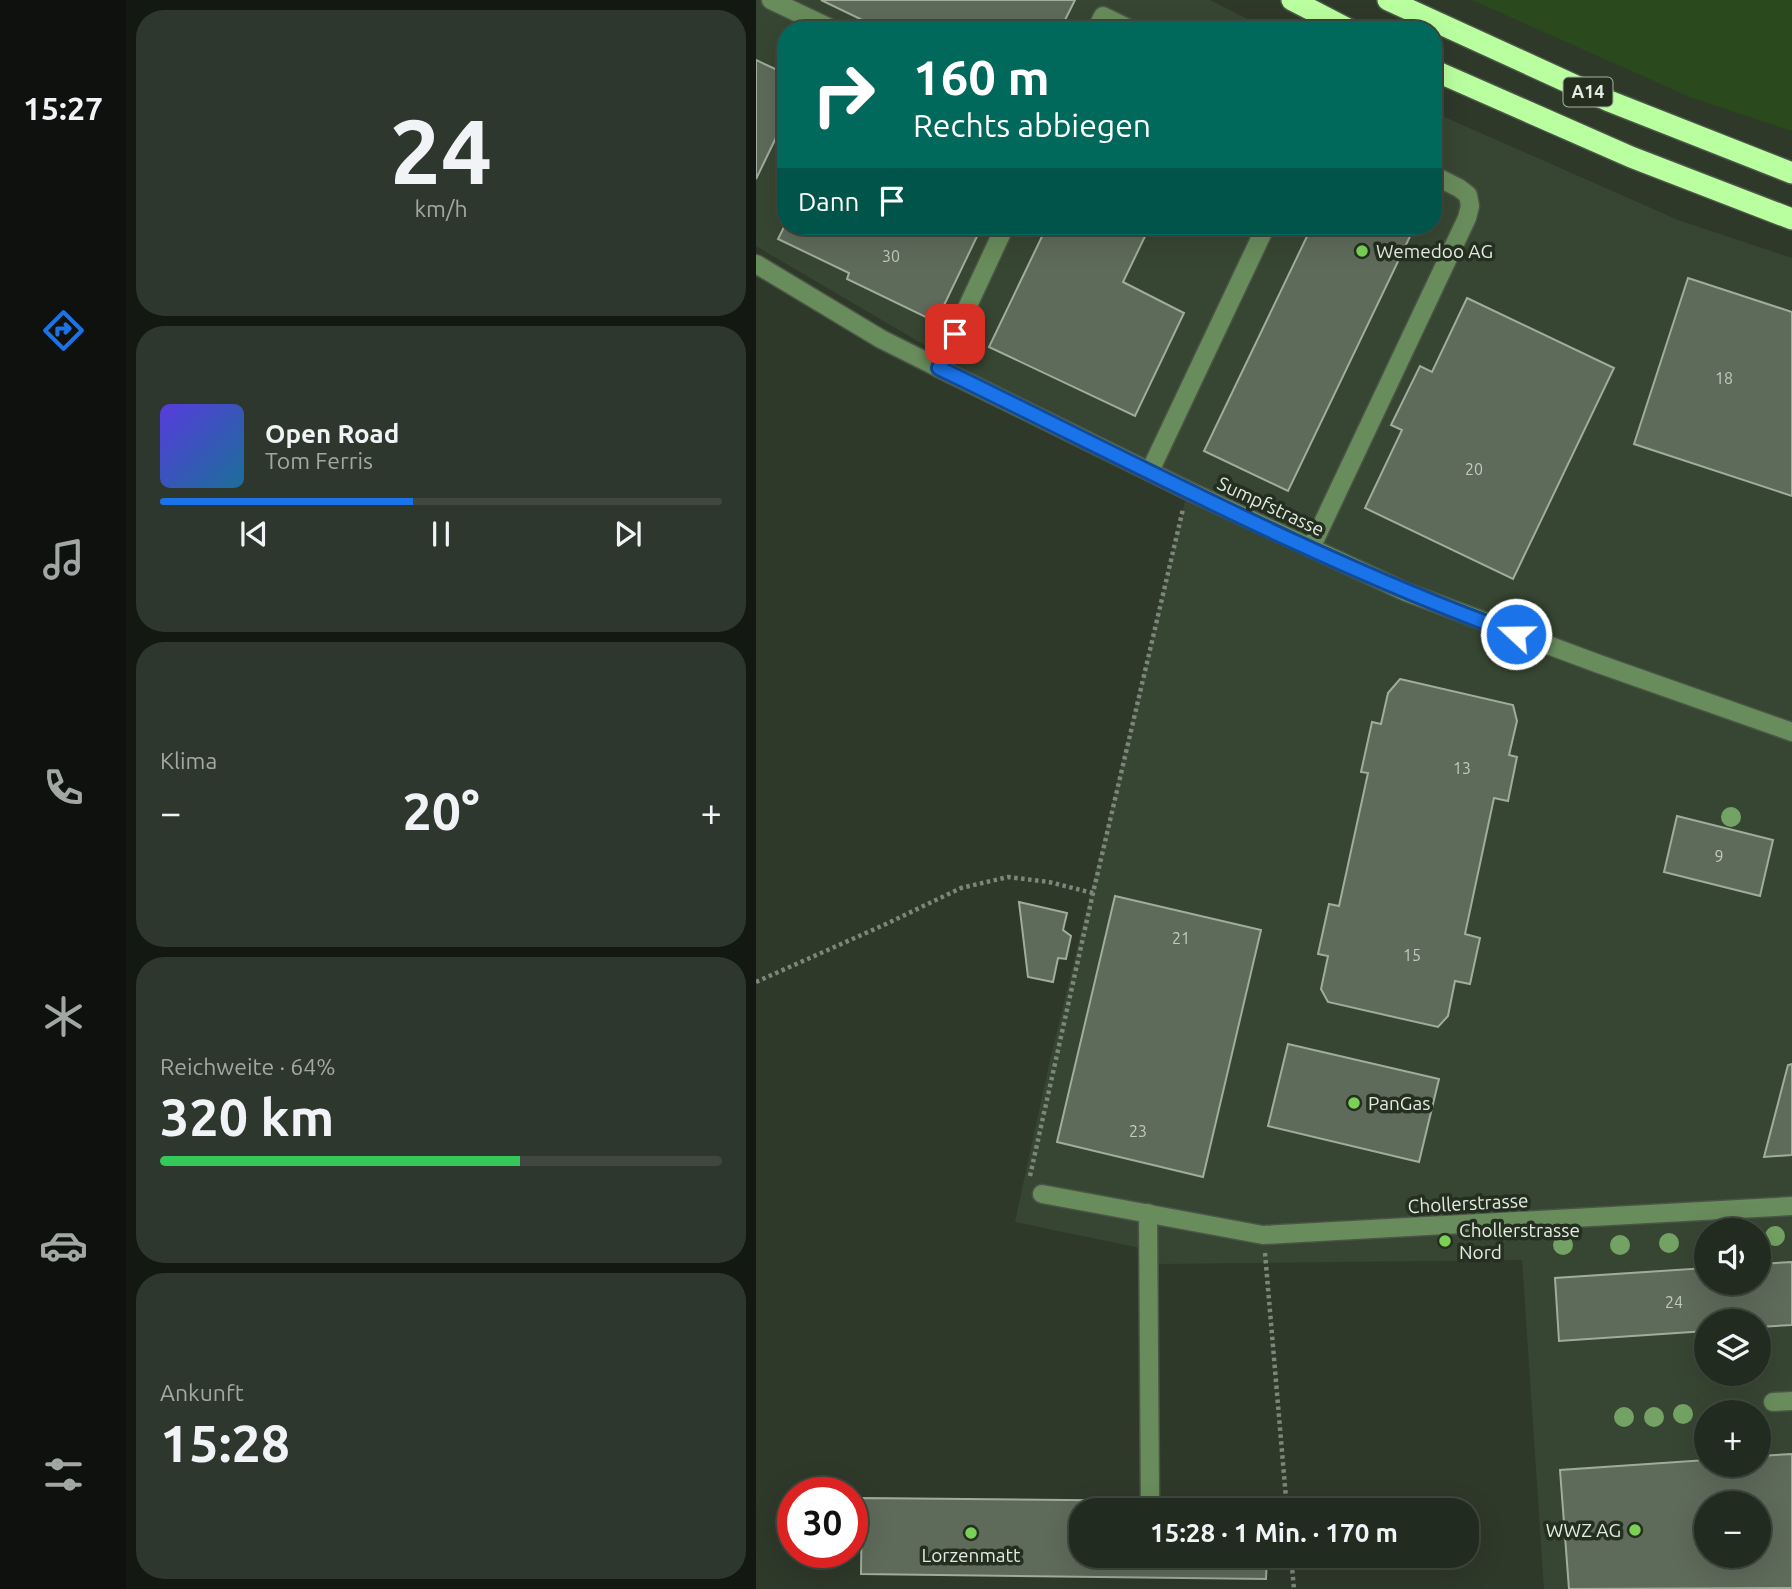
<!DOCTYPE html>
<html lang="de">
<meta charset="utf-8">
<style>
:root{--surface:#222b20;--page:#2e372d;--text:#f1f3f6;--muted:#a2a7a5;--line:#3f473e;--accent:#1a73e8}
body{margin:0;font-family:Ubuntu,sans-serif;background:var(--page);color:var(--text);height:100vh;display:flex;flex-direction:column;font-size:26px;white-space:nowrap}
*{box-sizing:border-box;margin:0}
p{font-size:23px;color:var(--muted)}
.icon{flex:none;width:38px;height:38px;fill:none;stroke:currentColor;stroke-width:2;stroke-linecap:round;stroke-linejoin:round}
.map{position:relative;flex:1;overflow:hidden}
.drawer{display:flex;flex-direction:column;gap:10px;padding:10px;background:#131812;width:630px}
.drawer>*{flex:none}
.guide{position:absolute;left:21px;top:21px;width:665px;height:214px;border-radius:28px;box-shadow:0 7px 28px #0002,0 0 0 2px var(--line);background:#00695c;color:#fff;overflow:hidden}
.tools{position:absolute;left:938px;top:1218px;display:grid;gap:14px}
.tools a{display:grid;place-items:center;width:77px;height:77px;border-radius:50%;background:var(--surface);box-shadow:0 7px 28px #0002,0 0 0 2px var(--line);font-size:35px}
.speed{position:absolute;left:21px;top:1477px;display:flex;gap:14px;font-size:35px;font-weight:700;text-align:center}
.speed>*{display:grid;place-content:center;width:91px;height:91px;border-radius:50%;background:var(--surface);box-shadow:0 7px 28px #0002,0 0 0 2px var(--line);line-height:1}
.speed .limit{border:10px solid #d22;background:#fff;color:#111}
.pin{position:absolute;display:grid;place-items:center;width:60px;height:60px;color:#fff;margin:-30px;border-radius:14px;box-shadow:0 4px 10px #0006}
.me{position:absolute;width:77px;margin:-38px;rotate:291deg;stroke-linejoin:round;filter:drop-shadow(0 0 5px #0008)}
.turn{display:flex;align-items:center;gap:24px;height:147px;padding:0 21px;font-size:32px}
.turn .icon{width:91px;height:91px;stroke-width:2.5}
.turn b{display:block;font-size:49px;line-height:60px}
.then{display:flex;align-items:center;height:66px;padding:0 21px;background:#0003;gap:14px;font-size:26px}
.big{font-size:52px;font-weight:700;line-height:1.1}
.drawer .tile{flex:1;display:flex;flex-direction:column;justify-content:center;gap:10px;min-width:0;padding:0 24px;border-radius:28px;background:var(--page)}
.drawer .dial{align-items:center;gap:0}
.dial b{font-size:91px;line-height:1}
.song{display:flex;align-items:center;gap:21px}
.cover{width:84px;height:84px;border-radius:10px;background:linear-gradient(135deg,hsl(250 70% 55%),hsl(200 70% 35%))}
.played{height:7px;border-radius:4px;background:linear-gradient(90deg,var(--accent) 45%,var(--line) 45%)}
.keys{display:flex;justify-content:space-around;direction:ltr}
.heat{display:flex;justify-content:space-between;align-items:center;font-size:38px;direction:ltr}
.charge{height:10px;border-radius:5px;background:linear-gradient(90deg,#34c759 64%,var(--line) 0)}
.trip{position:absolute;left:313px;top:1498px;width:410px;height:70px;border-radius:28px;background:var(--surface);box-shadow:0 7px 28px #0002,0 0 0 2px var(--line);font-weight:700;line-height:70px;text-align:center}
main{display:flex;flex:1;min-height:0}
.dock{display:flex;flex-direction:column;width:126px;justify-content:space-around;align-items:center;background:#0e110d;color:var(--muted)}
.dock .icon{width:49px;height:49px}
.dock .on{color:var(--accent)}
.dock b{font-size:32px;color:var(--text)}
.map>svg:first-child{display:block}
</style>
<main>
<nav class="dock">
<b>15:27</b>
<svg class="icon on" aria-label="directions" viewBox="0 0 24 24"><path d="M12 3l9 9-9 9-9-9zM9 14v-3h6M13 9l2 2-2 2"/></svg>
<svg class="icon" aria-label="music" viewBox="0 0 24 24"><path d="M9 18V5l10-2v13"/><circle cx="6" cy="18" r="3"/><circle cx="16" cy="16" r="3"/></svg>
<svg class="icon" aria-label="phone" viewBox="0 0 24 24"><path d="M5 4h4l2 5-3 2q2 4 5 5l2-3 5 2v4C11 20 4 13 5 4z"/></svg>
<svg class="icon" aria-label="climate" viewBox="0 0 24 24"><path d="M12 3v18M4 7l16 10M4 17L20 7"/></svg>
<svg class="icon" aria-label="car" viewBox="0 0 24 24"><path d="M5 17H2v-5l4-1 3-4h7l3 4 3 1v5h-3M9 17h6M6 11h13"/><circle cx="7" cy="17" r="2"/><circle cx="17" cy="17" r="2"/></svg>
<svg class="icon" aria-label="filters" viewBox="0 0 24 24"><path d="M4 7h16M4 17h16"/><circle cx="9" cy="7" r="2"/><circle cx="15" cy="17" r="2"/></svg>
</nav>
<section class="drawer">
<div class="tile dial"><b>24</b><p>km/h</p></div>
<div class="tile">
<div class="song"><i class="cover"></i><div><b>Open Road</b><p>Tom Ferris</p></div></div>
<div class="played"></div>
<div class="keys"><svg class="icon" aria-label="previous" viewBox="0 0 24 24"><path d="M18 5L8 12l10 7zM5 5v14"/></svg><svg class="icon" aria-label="pause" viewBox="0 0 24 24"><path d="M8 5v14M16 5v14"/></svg><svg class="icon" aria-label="next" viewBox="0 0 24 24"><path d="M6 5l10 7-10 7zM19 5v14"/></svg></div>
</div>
<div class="tile"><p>Klima</p>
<div class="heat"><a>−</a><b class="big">20°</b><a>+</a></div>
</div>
<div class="tile"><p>Reichweite · 64%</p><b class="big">320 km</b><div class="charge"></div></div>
<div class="tile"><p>Ankunft</p><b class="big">15:28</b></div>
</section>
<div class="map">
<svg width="1036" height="1589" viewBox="0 0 1036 1589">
<rect width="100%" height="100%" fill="#2e392a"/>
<path fill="#374632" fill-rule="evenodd" d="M0,0H454L513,30H30V226H677V112L922,220L1036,258V1589H788L766,1260L400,1264L399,1251L259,1222L292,1069L431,493L427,497L0,246ZM950,1230H1003V1283H950ZM950,1321H1003V1374H950ZM950,1412H1003V1465H950ZM950,1503H1003V1556H950Z"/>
<polygon fill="#2a491d" points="716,0 1036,0 1036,131 934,97"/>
<g fill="#5e6a5a" stroke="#a0ad9b" stroke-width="2" fill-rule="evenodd">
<polygon points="65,0 319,0 304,30 127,30"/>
<polygon points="0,60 30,74 30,117 0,179"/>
<polygon points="30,223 30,226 226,226 180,322 91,279 93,273 22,239"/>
<polygon points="291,226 394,226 367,282 428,313 379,416 233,347"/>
<polygon points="556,226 659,226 532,491 448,451"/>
<polygon points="932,278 1036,312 1036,496 878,444"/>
<polygon points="711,298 858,368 757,579 609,508 646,430 635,425 664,366 676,372"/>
<polygon points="644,679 757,705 761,721 753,755 761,757 752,801 738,798 709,934 724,938 714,984 699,981 692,1016 682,1027 572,1002 565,989 572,956 562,954 573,904 583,906 612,773 605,772 616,722 625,724 632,693"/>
<polygon points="921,816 1017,840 1004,896 908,872"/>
<polygon points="359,896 505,930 447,1177 301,1142"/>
<polygon points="263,902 311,913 307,930 315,936 310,959 302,958 297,982 272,977"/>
<polygon points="532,1044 683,1079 663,1162 512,1126"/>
<polygon points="1036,1064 1036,1155 1008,1157 1032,1065"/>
<polygon points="1036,1262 1036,1325 1003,1327 1003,1321 950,1321 950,1331 803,1341 799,1278 950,1268 950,1283 1003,1283 1003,1264"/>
<path d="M1036,1454V1588L813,1589L804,1470L950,1460V1465H1003V1456ZM950,1503H1003V1556H950Z"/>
<polygon points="106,1498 511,1502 511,1510 326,1510 326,1556 511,1556 510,1579 105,1574"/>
</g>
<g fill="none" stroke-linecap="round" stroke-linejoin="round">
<defs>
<g id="minor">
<polyline points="15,0 78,30"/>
<polyline points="340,30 347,16 376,30"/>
<polyline points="0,264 125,339 183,368 431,490 650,592 843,664 1036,732"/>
<polyline points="183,368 249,226"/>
<polyline points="394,471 510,226"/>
<polyline points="555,548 711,218 714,206 712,195 703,188 677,175"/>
<polyline points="286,1194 507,1235 1036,1206"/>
<polyline points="392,1213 394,1501"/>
<polyline points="1017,1402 1036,1401"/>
</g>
<g id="highway">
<polyline points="536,0 594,30"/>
<polyline points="632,0 853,101 1036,173"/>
<polyline points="677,70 875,157 1036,219"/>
</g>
</defs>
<use href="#minor" stroke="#4b5547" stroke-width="21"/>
<use href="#highway" stroke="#4b5547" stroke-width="24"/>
<g stroke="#7d867a" stroke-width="4.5" stroke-dasharray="3.5 3.5" stroke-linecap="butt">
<polyline points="0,982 130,924 205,888 252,877 293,882 337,893"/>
<polyline points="274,1176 337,893 427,509"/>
<polyline points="509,1253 531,1510"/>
<polyline points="535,1556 538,1589"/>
</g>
<use href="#minor" stroke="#698c5c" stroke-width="18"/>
<use href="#highway" stroke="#b9ff9f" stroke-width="21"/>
</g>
<g fill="#74a164">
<circle cx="975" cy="817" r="10"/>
<circle cx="1019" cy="1236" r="10"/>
<circle cx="913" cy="1243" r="10"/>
<circle cx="807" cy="1245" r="10"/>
<circle cx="864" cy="1245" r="10"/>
<circle cx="927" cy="1414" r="10"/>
<circle cx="868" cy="1417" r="10"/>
<circle cx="898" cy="1417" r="10"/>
</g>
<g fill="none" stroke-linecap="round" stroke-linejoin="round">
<defs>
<path id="route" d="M199,334L183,368C373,460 561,562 760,634"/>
</defs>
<use href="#route" stroke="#114b97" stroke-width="18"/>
<use href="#route" stroke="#1a73e8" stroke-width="12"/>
</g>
<g fill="#7bd156" stroke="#242f20" stroke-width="2.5">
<circle cx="606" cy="251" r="7"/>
<circle cx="598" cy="1103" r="7"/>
<circle cx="689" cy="1241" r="7"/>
<circle cx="879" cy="1530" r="7"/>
<circle cx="215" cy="1533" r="7"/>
</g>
<g text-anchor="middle" stroke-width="7" stroke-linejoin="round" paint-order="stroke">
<g font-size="16" fill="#c2cabf">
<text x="135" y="262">30</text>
<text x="968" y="384">18</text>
<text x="718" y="475">20</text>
<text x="706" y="774">13</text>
<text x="963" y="862">9</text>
<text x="425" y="944">21</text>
<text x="656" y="961">15</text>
<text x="382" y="1137">23</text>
<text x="918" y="1308">24</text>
</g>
<rect fill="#242f20" stroke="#aab2a7" stroke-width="2" x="807.5" y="77.5" width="49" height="29" rx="5"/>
<g font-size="18" font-weight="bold" fill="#e3eae1">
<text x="832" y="98">A14</text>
</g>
<g font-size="19" fill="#e3eae1" stroke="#242f20" text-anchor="start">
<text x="620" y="258">Wemedoo AG</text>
<text x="612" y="1110">PanGas</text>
<text x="703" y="1237">Chollerstrasse<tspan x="703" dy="22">Nord</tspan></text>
<text x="865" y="1537" text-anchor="end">WWZ AG</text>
<text x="215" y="1562" text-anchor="middle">Lorzenmatt</text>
</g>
<g font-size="19" fill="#e3eae1" stroke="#242f20">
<text transform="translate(515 506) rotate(25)" y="7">Sumpfstrasse</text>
<text transform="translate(712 1203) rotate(-3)" y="7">Chollerstrasse</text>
</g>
</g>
</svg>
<div class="tools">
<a><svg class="icon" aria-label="sound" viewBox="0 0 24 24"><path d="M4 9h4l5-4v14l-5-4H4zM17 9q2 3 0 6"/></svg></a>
<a><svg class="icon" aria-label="layers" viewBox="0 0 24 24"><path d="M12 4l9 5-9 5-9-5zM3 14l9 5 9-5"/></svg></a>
<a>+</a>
<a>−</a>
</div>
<div class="speed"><div class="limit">30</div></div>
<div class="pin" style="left:199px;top:334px;background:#d93025"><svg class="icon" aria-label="arrive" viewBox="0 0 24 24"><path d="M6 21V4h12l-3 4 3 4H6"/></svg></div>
<svg class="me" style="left:760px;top:634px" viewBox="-20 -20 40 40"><circle r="17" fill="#1a73e8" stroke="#fff" stroke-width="3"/><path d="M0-11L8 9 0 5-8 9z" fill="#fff"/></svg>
<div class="trip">15:28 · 1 Min. · 170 m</div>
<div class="guide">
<div class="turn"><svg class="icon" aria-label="right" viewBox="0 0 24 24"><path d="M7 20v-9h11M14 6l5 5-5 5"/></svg><div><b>160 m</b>Rechts abbiegen</div></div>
<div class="then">Dann<svg class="icon" aria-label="arrive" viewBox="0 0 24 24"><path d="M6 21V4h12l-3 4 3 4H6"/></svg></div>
</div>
</div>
</main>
